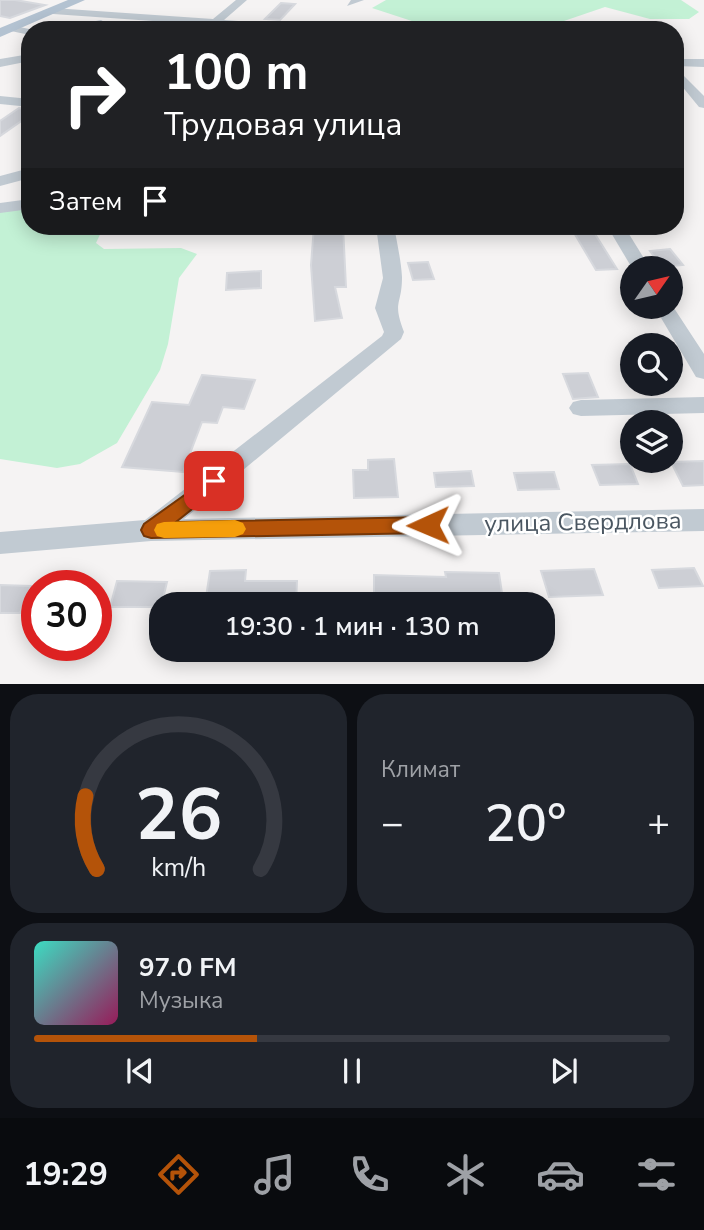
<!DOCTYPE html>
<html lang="ru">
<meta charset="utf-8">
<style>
:root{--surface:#171b24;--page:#20242c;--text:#f1f3f6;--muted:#9ea1a6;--line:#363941;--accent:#b45309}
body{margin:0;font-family:"Nunito Sans",sans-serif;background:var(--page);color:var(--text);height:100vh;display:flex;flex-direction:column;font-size:26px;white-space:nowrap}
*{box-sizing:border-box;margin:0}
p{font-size:23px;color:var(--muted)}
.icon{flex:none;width:38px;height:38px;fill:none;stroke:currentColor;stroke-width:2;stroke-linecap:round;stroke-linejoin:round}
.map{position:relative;height:684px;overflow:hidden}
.details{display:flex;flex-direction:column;gap:10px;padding:10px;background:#0d0f14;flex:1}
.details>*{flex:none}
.hud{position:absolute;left:21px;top:21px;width:663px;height:214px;border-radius:28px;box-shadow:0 4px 18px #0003;background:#202124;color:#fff;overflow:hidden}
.needle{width:46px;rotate:56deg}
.tools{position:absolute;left:620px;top:256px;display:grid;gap:14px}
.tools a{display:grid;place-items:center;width:63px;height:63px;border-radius:50%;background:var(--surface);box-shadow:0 4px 18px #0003;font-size:35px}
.speed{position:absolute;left:21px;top:570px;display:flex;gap:14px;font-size:35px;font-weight:700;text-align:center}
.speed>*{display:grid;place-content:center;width:91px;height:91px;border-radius:50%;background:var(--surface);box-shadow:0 4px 18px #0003;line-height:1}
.speed .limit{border:10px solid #d22;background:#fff;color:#111}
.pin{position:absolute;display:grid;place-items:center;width:60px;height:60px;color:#fff;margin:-30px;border-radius:14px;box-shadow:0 4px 10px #0006}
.me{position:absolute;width:77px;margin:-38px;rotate:269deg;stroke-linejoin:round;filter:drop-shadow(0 0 5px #0008)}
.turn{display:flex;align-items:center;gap:24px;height:147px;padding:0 28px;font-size:32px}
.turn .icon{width:91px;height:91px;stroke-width:2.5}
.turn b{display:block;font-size:49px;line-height:60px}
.then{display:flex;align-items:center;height:66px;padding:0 28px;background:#0003;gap:14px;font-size:26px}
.big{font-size:52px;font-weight:600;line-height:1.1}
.details .tile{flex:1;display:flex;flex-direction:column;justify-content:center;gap:10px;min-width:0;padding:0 24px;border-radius:28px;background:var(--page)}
.details .dial{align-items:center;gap:0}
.dial svg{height:182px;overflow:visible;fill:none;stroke:var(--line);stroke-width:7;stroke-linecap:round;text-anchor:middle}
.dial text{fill:var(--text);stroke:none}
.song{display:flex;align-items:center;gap:21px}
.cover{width:84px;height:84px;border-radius:10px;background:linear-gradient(135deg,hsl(170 70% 55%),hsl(330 70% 35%))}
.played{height:7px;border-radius:4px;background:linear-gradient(90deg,var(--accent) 35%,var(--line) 35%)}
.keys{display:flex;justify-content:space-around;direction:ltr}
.heat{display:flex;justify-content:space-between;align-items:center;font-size:38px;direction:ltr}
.details .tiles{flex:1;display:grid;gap:10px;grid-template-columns:1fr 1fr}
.tile:last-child{grid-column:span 2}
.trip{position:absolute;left:149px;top:592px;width:406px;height:70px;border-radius:28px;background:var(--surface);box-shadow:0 4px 18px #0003;font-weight:600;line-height:70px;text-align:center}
.tab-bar{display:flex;height:112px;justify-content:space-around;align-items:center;background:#090b0e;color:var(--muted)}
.tab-bar .icon{width:49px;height:49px}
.tab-bar .on{color:var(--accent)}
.tab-bar b{font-size:32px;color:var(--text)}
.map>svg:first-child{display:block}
</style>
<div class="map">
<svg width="704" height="684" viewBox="0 0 704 684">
<rect width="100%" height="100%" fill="#f5f3f3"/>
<g fill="#c3f1d5">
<polygon points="386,0 681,0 699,12 689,19 650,19 605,7 564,21 465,30 425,30 421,24 372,8"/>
<polygon points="0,204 30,205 30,226 104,226 96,243 104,249 181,248 197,254 179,278 168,344 160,370 117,443 80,464 57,468 0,459"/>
</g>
<g fill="#cdcfd5" stroke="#d7d9de" stroke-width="2">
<polygon points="0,0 15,0 45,5 10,18 0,16"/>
<polygon points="281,3 295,4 280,20 265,19"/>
<polygon points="19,108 30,110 30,115 0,136 0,121"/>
<polygon points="314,226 343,226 346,287 335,287 342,318 315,321 311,265"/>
<polygon points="570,226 590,226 617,269 596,270"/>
<polygon points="670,249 683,265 662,267 650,251"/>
<polygon points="428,262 434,279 413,280 408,263"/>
<polygon points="261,271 261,288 226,290 227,273"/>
<polygon points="588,373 598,397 573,399 563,374"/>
<polygon points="202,375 255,380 244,409 223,407 217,423 202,422 183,472 122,467 152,402 189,405"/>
<polygon points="394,459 398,497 354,498 353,470 368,470 368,460"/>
<polygon points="704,461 704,485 683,486 671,462"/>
<polygon points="630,464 638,484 600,485 592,465"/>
<polygon points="471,471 474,486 436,487 434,473"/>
<polygon points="554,472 559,489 518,490 514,473"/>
<polygon points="694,568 703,586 659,588 652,570"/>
<polygon points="594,569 603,595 549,597 541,571"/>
<polygon points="246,570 245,581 297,581 296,604 205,604 210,571"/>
<polygon points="445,572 499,573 503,600 374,598 374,575 446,577"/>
<polygon points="117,581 167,582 161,607 110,607"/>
<polygon points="0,585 31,586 20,613 0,613"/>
</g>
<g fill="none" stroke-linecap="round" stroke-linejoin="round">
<g fill="#c1cad2" fill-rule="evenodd">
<polygon points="236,0 247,0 224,20 319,27 324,30 221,26 219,30 211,30 210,25 53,14 48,11 53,8 213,19"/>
<polygon points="351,0 364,0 347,6"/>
<polygon points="101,20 106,23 105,25 50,30"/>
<polygon points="10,25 34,30 30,30 30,35 6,30 5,28"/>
<polygon points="30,54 30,61 0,67 0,59"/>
<polygon points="704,59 704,67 676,66 676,59"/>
<polygon points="676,68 704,96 704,108 699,107 676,79"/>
<polygon points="0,96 30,99 30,107 0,104"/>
<polygon points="30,168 30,178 0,186 0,176"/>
<polygon points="30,199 30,209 0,213 0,203"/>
<path d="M376,226H394C397,243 401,260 402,277C402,306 392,301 404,332L401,339L184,519L704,509V531L151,541L0,554V532L145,520L382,336L384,332L375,308L383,278Z"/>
<polygon points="607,226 624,226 650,268 632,268"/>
<polygon points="670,302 704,354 704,379 696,377 654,306 670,306"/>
<polygon points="704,397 704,413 581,416 573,414 569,408 573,402 581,400"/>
</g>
<polygon fill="#b3c2d1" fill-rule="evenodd" points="68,0 85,0 0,37 0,28"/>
</g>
<polygon fill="#b45309" stroke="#753606" stroke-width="2" points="214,474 223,481 221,486 176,522 428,517 435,519 438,525 435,531 428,533 151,538 144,536 141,530 144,524"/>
<polygon fill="#f59e0b" points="235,520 243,523 246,529 243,534 235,537 164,538 157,536 154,530 157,524 164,522"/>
<g text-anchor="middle" stroke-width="5" stroke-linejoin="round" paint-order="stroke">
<g font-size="24" fill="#4a5661" stroke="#fff">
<text transform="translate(583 522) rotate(-1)" y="8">улица Свердлова</text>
</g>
</g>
</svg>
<div class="tools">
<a><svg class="needle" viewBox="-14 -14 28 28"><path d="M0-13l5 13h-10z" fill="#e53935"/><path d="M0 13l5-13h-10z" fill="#9ea1a6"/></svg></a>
<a><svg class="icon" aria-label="search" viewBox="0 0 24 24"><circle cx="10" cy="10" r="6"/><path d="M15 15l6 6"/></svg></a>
<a><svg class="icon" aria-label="layers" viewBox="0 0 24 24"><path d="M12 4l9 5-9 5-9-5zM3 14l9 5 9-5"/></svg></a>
</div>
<div class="speed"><div class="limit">30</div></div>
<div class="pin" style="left:214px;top:481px;background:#d93025"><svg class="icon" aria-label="arrive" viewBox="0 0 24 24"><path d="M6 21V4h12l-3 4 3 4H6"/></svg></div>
<svg class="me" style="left:428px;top:525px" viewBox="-20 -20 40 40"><path d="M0-17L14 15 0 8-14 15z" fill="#b45309" stroke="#fff" stroke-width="4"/></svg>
<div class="trip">19:30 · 1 мин · 130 m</div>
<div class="hud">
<div class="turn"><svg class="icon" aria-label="right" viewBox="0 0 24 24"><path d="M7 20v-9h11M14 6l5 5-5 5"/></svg><div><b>100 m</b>Трудовая улица</div></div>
<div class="then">Затем<svg class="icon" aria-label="arrive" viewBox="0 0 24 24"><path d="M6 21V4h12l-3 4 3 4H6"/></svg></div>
</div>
</div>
<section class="details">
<div class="tiles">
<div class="tile dial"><svg viewBox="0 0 100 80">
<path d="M14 69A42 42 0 1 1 86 69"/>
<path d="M14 69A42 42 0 0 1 9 37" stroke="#b45309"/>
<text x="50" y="56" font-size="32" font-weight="700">26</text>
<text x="50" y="72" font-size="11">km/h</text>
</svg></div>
<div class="tile"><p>Климат</p>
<div class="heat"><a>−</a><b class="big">20°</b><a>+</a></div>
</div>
<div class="tile">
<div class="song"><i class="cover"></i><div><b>97.0 FM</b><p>Музыка</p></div></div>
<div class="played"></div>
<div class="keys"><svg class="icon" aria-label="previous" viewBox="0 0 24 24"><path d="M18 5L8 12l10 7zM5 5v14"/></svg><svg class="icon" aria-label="pause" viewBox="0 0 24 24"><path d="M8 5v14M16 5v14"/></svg><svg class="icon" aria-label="next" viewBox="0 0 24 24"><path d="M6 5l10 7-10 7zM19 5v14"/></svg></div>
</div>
</div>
</section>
<nav class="tab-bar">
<b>19:29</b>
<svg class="icon on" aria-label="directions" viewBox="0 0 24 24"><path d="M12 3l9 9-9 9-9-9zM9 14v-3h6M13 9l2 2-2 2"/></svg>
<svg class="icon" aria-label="music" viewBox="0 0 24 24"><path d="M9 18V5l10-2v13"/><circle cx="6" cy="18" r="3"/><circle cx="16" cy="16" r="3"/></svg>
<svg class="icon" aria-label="phone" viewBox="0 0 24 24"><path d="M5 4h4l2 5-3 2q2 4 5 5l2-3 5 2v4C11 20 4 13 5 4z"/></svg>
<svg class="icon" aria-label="climate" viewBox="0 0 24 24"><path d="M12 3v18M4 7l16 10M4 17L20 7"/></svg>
<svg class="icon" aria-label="car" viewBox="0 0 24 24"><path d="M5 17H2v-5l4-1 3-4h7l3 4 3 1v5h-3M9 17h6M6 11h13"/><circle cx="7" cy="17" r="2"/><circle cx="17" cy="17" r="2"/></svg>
<svg class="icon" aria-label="filters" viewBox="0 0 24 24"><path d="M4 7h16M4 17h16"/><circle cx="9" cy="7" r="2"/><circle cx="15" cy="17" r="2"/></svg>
</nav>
